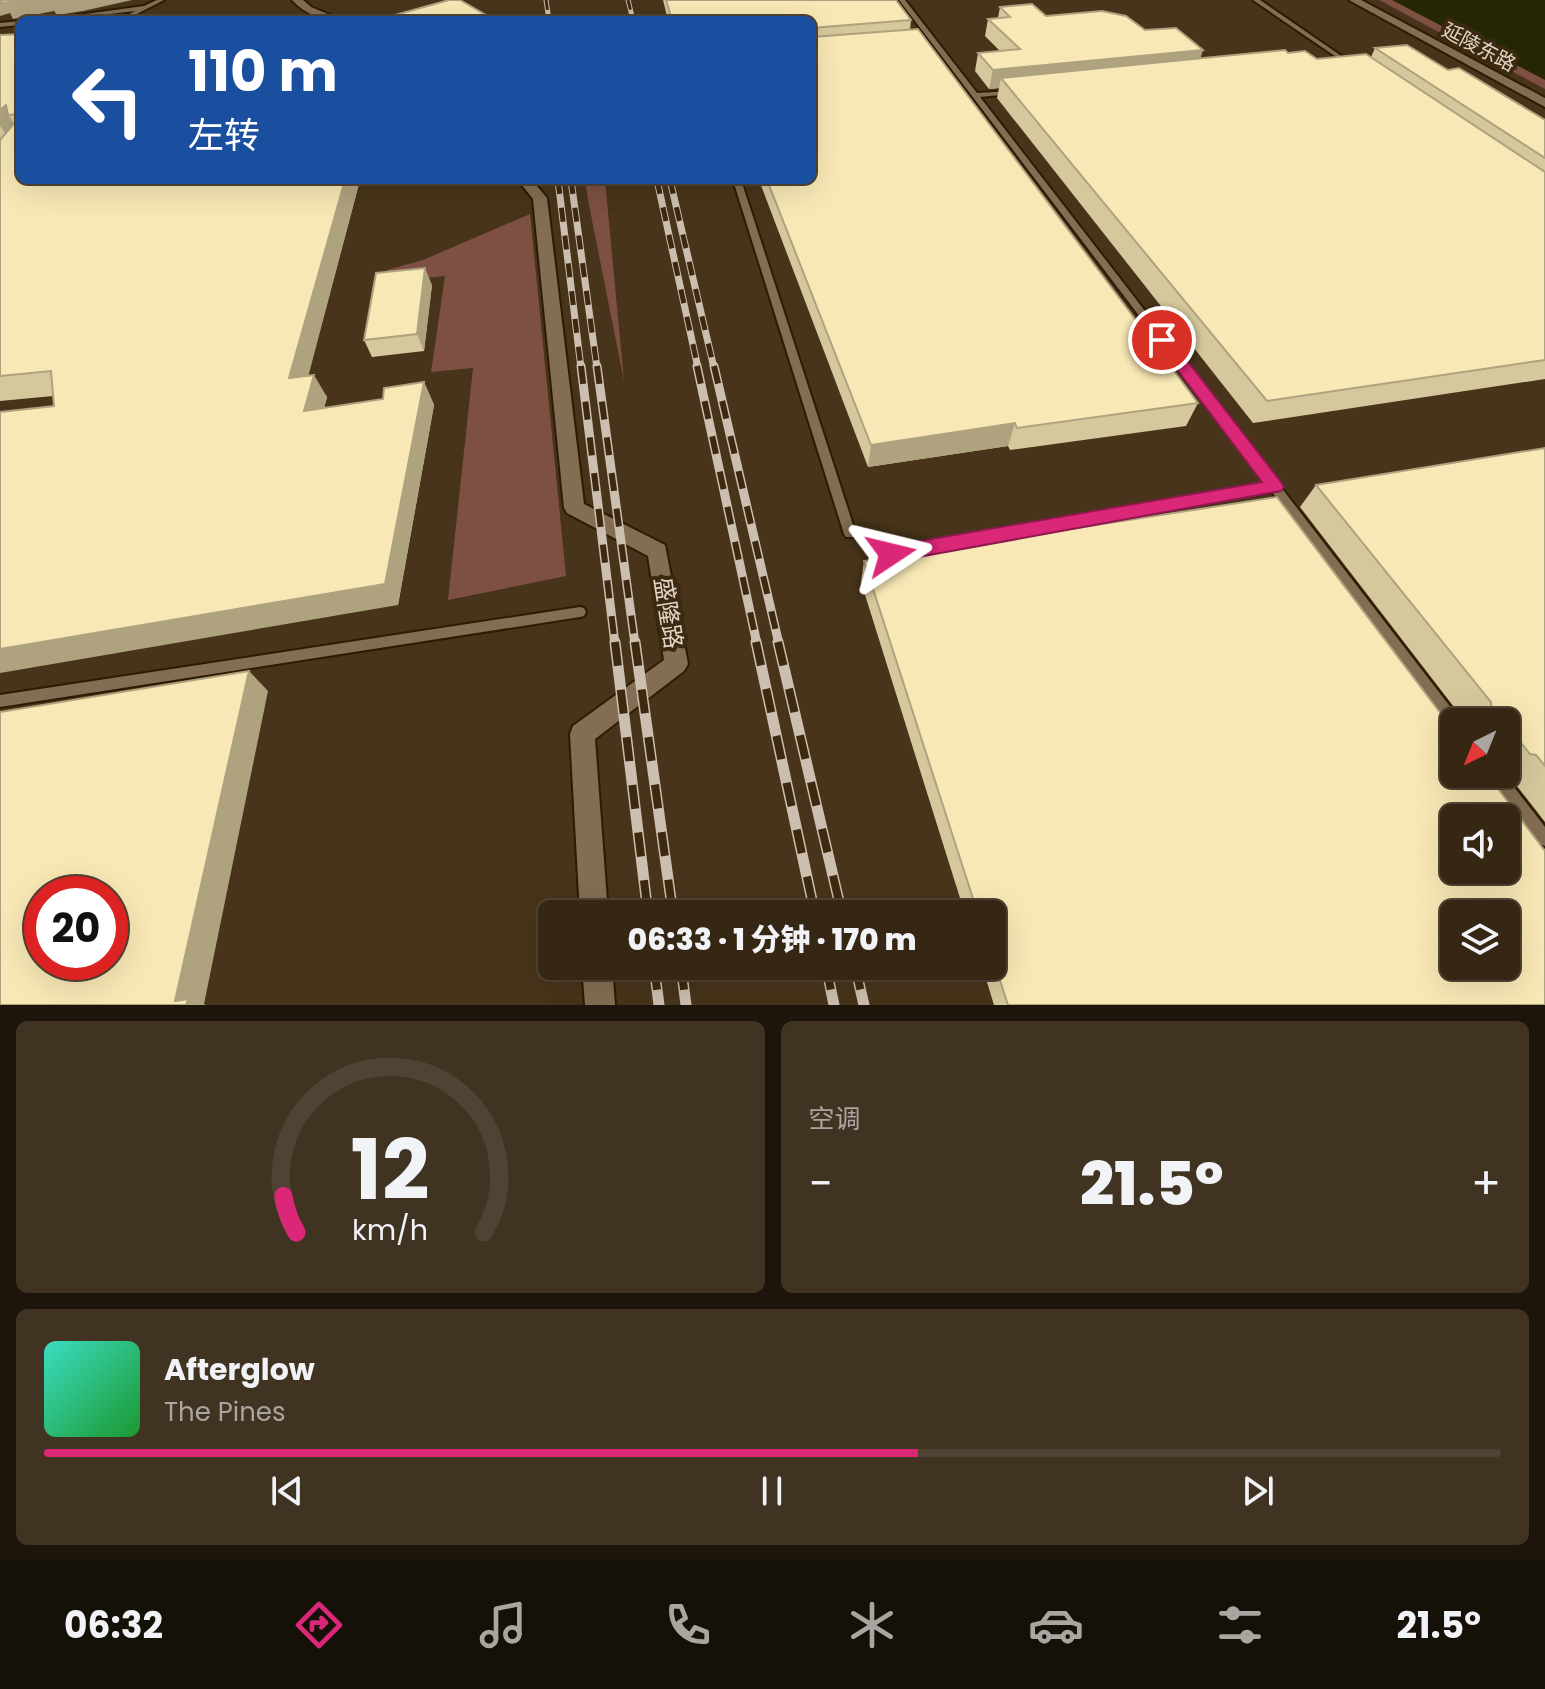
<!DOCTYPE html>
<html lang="zh">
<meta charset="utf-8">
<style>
:root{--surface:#352714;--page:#403322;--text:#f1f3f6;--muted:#aaa5a0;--line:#4f4434;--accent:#db2777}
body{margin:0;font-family:Poppins,"Noto Sans SC",sans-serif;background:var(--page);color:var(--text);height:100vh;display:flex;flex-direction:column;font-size:30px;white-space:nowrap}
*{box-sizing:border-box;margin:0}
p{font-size:26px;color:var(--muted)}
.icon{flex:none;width:44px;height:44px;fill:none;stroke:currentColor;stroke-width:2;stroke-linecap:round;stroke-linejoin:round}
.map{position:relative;height:1005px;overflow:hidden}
.side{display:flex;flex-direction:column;gap:16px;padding:16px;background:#1d150b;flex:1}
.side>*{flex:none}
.top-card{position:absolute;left:16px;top:16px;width:800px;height:168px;border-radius:12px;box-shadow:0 8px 32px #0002,0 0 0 2px var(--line);background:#1a4fa0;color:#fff;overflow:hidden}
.needle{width:52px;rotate:223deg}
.buttons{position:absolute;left:1440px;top:708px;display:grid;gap:16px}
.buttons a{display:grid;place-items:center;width:80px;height:80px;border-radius:12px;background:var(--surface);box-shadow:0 8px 32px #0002,0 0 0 2px var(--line);font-size:40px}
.speed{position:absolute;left:24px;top:876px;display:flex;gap:16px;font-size:40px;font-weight:700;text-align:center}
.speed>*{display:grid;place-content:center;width:104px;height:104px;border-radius:50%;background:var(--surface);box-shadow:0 8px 32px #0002,0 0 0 2px var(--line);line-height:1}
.speed .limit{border:12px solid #d22;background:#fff;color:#111}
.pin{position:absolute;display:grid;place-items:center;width:68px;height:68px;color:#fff;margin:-34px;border:4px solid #fff;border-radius:50%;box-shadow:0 2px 8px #0007}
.me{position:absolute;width:88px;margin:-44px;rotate:80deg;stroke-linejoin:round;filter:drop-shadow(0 0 6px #0008)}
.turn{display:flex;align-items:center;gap:28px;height:168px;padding:0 40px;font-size:36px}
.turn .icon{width:104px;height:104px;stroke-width:2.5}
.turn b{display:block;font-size:56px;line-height:68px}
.big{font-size:60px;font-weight:800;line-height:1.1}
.side .card{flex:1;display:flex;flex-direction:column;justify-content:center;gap:12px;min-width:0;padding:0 28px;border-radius:12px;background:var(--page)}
.side .dial{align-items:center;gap:0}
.dial svg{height:208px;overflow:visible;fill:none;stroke:var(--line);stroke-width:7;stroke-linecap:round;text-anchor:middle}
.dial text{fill:var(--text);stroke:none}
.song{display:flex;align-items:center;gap:24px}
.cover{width:96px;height:96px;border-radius:12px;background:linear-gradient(135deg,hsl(170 70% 55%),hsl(130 70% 35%))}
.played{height:8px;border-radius:4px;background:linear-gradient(90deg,var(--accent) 60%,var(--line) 60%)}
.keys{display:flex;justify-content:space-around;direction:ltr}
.heat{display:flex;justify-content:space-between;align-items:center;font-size:44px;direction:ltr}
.side .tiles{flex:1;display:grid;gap:16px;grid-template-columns:1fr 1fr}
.card:last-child{grid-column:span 2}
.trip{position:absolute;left:538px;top:900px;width:468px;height:80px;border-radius:12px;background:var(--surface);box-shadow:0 8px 32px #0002,0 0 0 2px var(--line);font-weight:800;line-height:80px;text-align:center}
.menu{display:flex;height:128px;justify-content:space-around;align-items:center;background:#151008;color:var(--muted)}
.menu .icon{width:56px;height:56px}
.menu .on{color:var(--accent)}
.menu b{font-size:36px;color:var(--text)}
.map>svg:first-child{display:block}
</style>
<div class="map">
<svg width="1545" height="1005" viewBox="0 0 1545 1005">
<rect width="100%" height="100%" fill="#47341a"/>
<g fill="#7e5044">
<polygon points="1379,0 1400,0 1545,74 1545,89"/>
<polygon points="585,180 605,180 624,381 589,205"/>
<polygon points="530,214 566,576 448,600 473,368 431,372 445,276 385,282 387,270 423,260"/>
</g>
<polygon fill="#252704" points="1392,0 1545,0 1545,80"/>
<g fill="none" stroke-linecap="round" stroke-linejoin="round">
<defs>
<g id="lane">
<polygon points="157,0 164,0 125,20 118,20 135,11 59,20 42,20 144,6"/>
<polygon points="899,0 905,0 977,93 1012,91 1013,92 1010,94 980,97 1462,722 1454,722 1454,728 1450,726 1272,492 891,559 887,557 885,554 887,551 891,549 1267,484"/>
<polygon points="1253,0 1260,0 1353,64 1348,65"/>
<polygon points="20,21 20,25 0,27 0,23"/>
<polygon points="733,180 741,180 856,534 854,537 846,537 844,534"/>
<polygon points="580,607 584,608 586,612 584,616 580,617 0,707 0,695"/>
<polygon points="1488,774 1504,774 1545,827 1545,846 1540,844"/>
</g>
<g id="street">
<path d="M292,0H303L311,7L342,20C322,20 306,15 292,0Z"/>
<polygon points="518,180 532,180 547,198 584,504 665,545 688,664 684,671 595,739 608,914 580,914 570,734 573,726 664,660 648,556 567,513 564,508 533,199"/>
<polygon points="582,966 612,966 615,1005 585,1005"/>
</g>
<polygon id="secondary" points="1349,0 1361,0 1545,98 1545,107"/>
</defs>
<use href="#lane" stroke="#2d1b02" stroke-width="4"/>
<use href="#street" stroke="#2d1b02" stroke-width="4"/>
<use href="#secondary" stroke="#2d1b02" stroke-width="4"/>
<use href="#lane" fill="#836e53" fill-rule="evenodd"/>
<use href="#street" fill="#836e53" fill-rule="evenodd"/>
<use href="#secondary" fill="#836e53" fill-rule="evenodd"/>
<defs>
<g id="rail-far3">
<polyline points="546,0 549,20"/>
<polyline points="628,0 633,20"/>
</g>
<g id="rail-far2">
<polyline points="558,180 581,368"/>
<polyline points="571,180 597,368"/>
<polyline points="657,180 698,368"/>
<polyline points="670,180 714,368"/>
</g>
<g id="rail-far1">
<polyline points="581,366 615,644"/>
<polyline points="597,366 635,644"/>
<polyline points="697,366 757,644"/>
<polyline points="714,366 779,644"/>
</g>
<g id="rail">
<polyline points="615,642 648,914"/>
<polyline points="635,642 673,914"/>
<polyline points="756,642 815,914"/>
<polyline points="778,642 842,914"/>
<polyline points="654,966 659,1005"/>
<polyline points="681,966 686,1005"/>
<polyline points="826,966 834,1005"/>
<polyline points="855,966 864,1005"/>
</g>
</defs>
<use href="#rail-far3" stroke="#ccbfaf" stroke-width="5"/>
<use href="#rail-far2" stroke="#ccbfaf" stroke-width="7"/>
<use href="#rail-far1" stroke="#ccbfaf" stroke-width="9"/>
<use href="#rail" stroke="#ccbfaf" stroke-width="11"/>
<use href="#rail-far3" stroke="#3c2a10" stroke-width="3" stroke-dasharray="10" stroke-linecap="butt"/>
<use href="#rail-far2" stroke="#3c2a10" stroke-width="5" stroke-dasharray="14" stroke-linecap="butt"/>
<use href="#rail-far1" stroke="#3c2a10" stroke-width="6" stroke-dasharray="18" stroke-linecap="butt"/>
<use href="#rail" stroke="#3c2a10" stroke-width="8" stroke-dasharray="24" stroke-linecap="butt"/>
</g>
<g fill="#d5c89c">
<polygon points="663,0 896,0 911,20 910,30 1198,403 1186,426 1010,450 1008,446 868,467 759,180 812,180 812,20 668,20"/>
<polygon points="1000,7 1046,16 1145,30 1203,50 1200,58 1288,53 1317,59 1371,57 1375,48 1448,70 1545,120 1545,379 1253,423 997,98 999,88 989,89 975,71 978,53 1000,51 985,36 988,19 998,18"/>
<polygon points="20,34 20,180 360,180 308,375 327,397 324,408 383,399 424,382 434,405 398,605 54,406 53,396 0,401 0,140 2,138 0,138 0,35"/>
<polygon points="432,285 424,351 372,357 364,340"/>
<polygon points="1545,448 1545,822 1506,772 1506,722 1464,722 1464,720 1300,507 1316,485"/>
<polygon points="864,561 1545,1005 994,1005 982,966 992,966 992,914 965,914 861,582"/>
</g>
<g fill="#aea27f">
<polygon points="0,0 132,0 83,11 57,15 54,11 13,19 10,13 0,16"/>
<polygon points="1203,50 1197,68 1001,78 999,88 989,89 993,70"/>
<polygon points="6,105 8,115 18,129 8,137 0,126 0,110"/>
<polygon points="345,180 360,180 302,400 289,378"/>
<polygon points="425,268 432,285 424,351 417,334"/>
<polygon points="314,375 327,397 317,433 304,411"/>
<polygon points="424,382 434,405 398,605 0,673 0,649"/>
<polygon points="1015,423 1008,446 868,467 871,445"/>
<polygon points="249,671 268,691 204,1004 206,1005 186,1005 175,1001"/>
</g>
<g fill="#f8e8b5" stroke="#aea27f" stroke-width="2" fill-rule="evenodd">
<polygon points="2,0 19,0 3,3"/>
<polygon points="449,0 460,0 491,18 484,20 377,20"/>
<polygon points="666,0 896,0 911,20 812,28 812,30 812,20 672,20"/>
<polygon points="1032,4 1046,16 1102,11 1126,16 1145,30 1176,28 1203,50 993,70 978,53 1020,49 988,19 1010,17 1000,7"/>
<polygon points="918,29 1198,403 1017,428 1015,423 871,445 767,180 812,180 812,37"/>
<polygon points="20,34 20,114 8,115 6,105 0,110 0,35"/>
<polygon points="1407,45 1448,70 1459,68 1545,120 1545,158 1375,48"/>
<polygon points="1285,50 1288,53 1305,51 1317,59 1366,54 1545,172 1545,360 1267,401 1001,78"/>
<polygon points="20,116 20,180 345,180 289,378 314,375 304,411 383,399 384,388 424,382 385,584 0,649 0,412 54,406 51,371 0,376 0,140"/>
<polygon points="425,268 417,334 364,340 376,273"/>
<polygon points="1545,448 1545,766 1536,755 1530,754 1506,724 1506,722 1504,722 1491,705 1491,702 1316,485"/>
<path d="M1277,497L1454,731V774H1487L1545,851V1005H1008L992,956V914H978L864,561ZM1454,818H1506V870H1454ZM1454,914H1506V966H1454Z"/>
<path d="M249,671L175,1001L188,999L186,1005H0V712ZM42,894H110V962H42Z"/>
</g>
<polygon fill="#db2777" stroke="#8e194d" stroke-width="2" points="1162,335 1168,336 1281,482 1284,487 1281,491 891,562 884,560 882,554 884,549 891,546 1262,482 1157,343 1155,340"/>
<g text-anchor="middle" stroke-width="8" stroke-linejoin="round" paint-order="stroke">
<g font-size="20" fill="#e0d4c6" stroke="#3c2a10">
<text transform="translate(1479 47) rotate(28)" y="7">延陵东路</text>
</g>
<g font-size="24" fill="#e0d4c6" stroke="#3c2a10">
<text transform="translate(668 613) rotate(81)" y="8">盛隆路</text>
</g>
</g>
</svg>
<div class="buttons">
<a><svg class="needle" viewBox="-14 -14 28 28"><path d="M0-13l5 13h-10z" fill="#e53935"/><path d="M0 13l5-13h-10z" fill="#aaa5a0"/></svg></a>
<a><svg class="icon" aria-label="sound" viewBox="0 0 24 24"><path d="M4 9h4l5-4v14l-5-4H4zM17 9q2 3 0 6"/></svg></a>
<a><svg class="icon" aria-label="layers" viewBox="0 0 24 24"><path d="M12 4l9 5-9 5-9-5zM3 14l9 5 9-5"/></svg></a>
</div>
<div class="speed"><div class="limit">20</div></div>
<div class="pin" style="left:1162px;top:340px;background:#d93025"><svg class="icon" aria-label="arrive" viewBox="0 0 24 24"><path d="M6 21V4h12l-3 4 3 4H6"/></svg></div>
<svg class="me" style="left:891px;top:554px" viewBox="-20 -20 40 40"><path d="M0-17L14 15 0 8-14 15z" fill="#db2777" stroke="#fff" stroke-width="4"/></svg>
<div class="trip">06:33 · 1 分钟 · 170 m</div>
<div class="top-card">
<div class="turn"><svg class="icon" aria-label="left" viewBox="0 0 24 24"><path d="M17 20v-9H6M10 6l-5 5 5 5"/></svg><div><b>110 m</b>左转</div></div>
</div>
</div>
<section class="side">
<div class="tiles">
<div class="card dial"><svg viewBox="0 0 100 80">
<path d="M14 69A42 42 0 1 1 86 69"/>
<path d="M14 69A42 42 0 0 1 9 55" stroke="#db2777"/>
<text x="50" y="56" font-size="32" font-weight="700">12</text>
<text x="50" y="72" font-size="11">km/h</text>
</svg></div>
<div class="card"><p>空调</p>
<div class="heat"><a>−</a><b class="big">21.5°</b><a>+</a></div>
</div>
<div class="card">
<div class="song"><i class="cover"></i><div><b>Afterglow</b><p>The Pines</p></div></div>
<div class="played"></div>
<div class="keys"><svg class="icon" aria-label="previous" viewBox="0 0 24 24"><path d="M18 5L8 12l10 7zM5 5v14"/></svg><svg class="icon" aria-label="pause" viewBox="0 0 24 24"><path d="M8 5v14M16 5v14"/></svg><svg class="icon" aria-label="next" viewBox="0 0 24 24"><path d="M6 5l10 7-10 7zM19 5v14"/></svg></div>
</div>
</div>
</section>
<nav class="menu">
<b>06:32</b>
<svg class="icon on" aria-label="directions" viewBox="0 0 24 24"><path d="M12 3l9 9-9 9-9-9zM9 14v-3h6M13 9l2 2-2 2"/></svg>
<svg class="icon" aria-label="music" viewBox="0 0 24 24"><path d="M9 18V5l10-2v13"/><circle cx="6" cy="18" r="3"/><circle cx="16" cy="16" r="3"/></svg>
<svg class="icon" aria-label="phone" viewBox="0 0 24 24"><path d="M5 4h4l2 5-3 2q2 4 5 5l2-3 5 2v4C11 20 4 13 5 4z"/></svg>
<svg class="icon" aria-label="climate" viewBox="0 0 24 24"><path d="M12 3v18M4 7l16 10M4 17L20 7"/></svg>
<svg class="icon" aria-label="car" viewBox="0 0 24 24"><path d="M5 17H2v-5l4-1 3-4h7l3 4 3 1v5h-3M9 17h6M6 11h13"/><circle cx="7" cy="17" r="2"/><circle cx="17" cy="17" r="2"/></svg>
<svg class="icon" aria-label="filters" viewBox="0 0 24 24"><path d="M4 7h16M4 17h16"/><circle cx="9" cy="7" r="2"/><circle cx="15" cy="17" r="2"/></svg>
<b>21.5°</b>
</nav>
